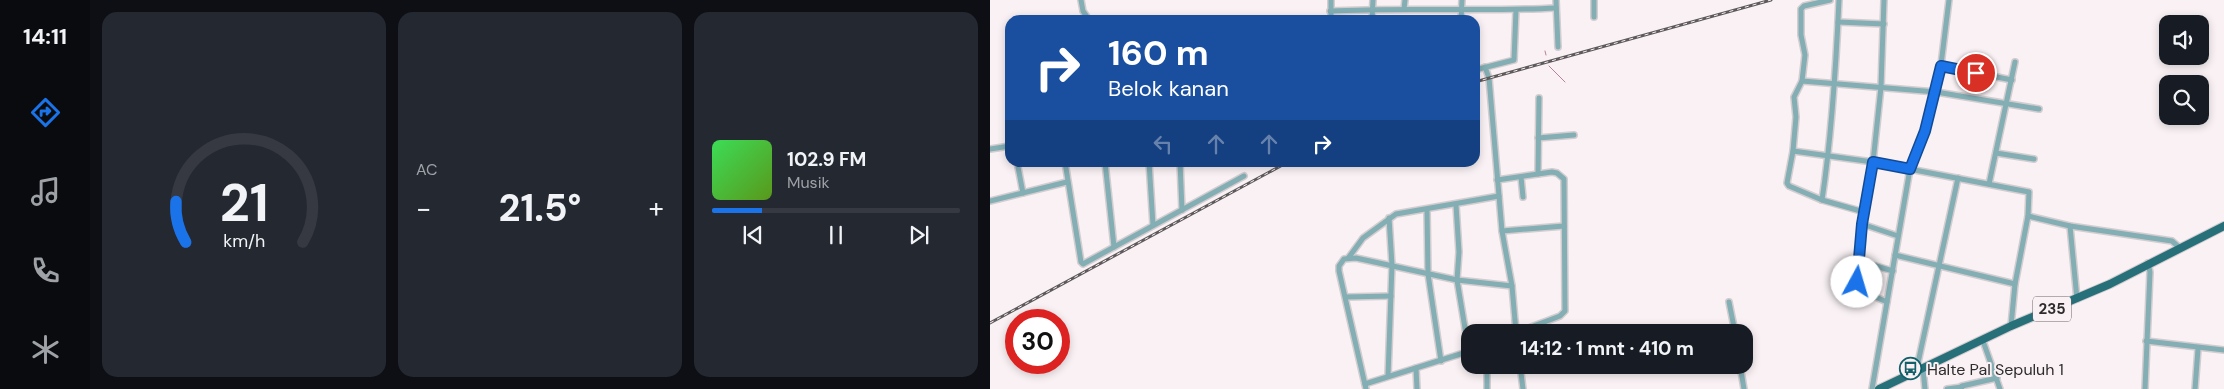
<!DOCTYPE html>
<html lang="id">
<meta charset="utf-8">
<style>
:root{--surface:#171b24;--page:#242831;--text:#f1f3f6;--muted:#9ea1a6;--line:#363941;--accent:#1a73e8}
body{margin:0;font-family:"DM Sans",sans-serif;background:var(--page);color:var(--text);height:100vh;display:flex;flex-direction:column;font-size:19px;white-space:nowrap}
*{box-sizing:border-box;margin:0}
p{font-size:16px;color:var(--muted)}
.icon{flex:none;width:28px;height:28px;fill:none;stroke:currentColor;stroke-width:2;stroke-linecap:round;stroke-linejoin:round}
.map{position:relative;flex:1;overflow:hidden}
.panel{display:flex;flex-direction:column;gap:12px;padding:12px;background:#0d0f14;width:900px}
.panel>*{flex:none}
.guide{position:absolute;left:15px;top:15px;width:475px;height:152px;border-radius:15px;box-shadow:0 2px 8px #0003;background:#1a4fa0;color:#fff;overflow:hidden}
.controls{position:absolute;left:1169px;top:15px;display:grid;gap:10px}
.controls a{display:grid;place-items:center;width:50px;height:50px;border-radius:10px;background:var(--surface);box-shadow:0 2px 8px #0003;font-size:25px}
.speed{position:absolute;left:15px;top:309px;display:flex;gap:10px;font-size:25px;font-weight:700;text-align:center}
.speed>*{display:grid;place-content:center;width:65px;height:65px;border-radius:50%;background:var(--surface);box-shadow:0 2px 8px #0003;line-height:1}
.speed .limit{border:8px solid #d22;background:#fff;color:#111}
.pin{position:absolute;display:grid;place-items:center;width:42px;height:42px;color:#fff;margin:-21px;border:2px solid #fff;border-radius:50%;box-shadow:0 1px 5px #0007}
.me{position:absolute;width:55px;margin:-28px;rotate:6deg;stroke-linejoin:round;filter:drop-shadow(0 0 4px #0008)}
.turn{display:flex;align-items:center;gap:18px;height:105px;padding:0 20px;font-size:22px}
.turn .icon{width:65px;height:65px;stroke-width:2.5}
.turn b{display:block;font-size:35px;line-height:42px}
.lanes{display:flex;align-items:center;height:48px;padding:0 20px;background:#0003;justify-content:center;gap:25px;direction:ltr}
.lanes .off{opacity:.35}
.big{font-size:38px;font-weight:700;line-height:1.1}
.panel .tile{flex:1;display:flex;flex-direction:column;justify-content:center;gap:8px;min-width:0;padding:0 18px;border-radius:15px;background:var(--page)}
.panel .dial{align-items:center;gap:0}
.dial svg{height:130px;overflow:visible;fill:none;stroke:var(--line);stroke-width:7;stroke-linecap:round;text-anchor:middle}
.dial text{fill:var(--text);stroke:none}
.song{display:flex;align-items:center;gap:15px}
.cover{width:60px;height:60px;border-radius:8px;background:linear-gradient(135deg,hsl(130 70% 55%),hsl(90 70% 35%))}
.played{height:5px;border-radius:2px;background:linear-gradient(90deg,var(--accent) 20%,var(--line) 20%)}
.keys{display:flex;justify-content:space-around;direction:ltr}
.heat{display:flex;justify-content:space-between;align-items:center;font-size:28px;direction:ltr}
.panel .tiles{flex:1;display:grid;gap:12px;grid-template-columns:repeat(3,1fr)}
.trip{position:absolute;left:471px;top:324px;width:292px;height:50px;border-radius:15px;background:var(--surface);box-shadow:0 2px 8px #0003;font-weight:700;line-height:50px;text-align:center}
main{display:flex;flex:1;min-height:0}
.tabs{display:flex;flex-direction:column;width:90px;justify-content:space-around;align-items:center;background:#090b0e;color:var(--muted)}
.tabs .icon{width:35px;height:35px}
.tabs .selected{color:var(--accent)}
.tabs b{font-size:22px;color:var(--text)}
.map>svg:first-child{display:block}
</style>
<main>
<nav class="tabs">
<b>14:11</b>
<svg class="icon selected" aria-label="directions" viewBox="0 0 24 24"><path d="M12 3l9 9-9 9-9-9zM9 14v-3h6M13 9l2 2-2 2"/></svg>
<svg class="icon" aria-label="music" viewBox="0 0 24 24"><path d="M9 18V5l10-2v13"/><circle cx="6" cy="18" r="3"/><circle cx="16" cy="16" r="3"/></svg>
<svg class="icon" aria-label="phone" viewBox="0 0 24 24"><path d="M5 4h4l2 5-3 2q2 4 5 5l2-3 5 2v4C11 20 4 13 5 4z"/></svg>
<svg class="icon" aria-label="climate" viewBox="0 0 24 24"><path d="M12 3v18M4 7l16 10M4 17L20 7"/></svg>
</nav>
<section class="panel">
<div class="tiles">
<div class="tile dial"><svg viewBox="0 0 100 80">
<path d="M14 69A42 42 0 1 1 86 69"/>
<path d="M14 69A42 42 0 0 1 8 44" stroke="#1a73e8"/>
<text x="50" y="56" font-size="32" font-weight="700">21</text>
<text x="50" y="72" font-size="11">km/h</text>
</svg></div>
<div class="tile"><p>AC</p>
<div class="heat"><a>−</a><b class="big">21.5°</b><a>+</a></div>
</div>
<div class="tile">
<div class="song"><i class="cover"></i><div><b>102.9 FM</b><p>Musik</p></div></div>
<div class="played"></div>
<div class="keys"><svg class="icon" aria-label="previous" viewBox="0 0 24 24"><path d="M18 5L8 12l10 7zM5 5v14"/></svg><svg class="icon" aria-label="pause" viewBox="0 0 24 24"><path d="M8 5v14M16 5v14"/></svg><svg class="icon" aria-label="next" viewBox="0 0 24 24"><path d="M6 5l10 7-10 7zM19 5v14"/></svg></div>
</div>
</div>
</section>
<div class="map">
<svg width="1234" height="389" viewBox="0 0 1234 389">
<rect width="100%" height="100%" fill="#f9f1f4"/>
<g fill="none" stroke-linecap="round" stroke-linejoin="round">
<g stroke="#b98099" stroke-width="1">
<polyline points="555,51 556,55"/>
<polyline points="559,66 575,82"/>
</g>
<defs>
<g id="street">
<polyline points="91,0 93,11 99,20"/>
<polyline points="566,0 568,47"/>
<polyline points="840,0 814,6 811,9 811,35 815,55 812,81 804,97 806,117 803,151 797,183 799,186 832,200 874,212"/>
<polyline points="894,0 891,87 883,162 872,224 867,285 872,291 897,302"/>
<polyline points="414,9 415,0"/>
<path d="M340,11C416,7 491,12 566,8"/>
<polyline points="604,17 604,0"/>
<polyline points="341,20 341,0"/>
<polyline points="382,20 383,0"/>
<polyline points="471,20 472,0"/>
<polyline points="848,22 894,24"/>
<polyline points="951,66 1022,80"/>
<polyline points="495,67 499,78 512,231 522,286 526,332"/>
<polyline points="485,70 524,60 526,10"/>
<polyline points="812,81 946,92 1049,109"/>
<polyline points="548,138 584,135"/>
<polyline points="0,149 20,146"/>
<polyline points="803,151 883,162 1039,192 1038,216 1025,284 1021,326"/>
<polyline points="1006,153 1044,159"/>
<polyline points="27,162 33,193"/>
<polyline points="75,162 91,262 93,264 254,176"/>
<polyline points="115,162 124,247"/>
<polyline points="159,162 163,225"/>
<polyline points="190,162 192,210"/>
<polyline points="548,174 549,98"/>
<polyline points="531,177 533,197"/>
<polyline points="507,180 562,172 567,173 574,179 575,311 570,316 528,332"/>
<polyline points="999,184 1025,62"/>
<path d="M832,200C842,134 846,67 849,0"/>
<polyline points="0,201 77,182"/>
<polyline points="466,205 469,252 467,280 479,352"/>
<polyline points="437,210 438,274 451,361"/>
<polyline points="1038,216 1080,226 1182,241 1190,248"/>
<polyline points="872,224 908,236"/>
<polyline points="1080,226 1087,299"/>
<polyline points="512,231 574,226"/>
<polyline points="905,255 1025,284"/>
<polyline points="359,257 373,238 406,214 509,196"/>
<polyline points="869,261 903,271"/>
<polyline points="356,297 401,296"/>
<polyline points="739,302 745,332"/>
<polyline points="993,341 1010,389"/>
<polyline points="1156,341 1234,350"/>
<polyline points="530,365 533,389"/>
<polyline points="750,365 754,389"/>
<polyline points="426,368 427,389"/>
<polyline points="933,369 935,389"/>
<polyline points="926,372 968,178"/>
<polyline points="398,376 402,265 399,218"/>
<polyline points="375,384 480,351"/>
<polyline points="972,386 1007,378"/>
<polyline points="376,389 349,271 349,266 354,259 366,258 467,280 522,286"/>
<polyline points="497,389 497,365"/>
<polyline points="882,389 920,169 935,131 949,81 959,0"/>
<polyline points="957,389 972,387"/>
<polyline points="1155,389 1160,272 1158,263"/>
<polyline points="1205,389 1208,349"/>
</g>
<polyline id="primary" points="889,389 1021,326 1120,284 1234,226"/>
</defs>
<use href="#street" stroke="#d4cdd0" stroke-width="8"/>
<use href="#primary" stroke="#d4cdd0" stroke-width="10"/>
<use href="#street" stroke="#82aeb4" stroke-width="5"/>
<use href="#primary" stroke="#27707a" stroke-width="8"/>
<defs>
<g id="rail">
<polyline points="485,82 781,0"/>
<polyline points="0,323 298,162"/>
</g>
</defs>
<use href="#rail" stroke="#5e5a5c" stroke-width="3"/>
<use href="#rail" stroke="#f9f1f4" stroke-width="1" stroke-dasharray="4" stroke-linecap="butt"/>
</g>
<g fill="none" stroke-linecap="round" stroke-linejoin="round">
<defs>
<polyline id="route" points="867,282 872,224 883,162 920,169 935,131 951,66 986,73"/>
</defs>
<use href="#route" stroke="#114b97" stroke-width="12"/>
<use href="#route" stroke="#1a73e8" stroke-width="9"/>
</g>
<defs>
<symbol id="bus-ring" viewBox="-11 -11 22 22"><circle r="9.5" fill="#f9f1f4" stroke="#12616a" stroke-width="1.5"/><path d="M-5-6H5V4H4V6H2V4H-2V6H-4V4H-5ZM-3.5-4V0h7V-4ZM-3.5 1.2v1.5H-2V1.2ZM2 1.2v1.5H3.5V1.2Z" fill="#12616a"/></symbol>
</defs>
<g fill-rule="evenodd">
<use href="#bus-ring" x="908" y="356" width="25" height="25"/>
</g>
<g text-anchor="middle" stroke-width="4" stroke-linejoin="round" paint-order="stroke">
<rect fill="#f9f1f4" stroke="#6b6668" stroke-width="1" x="1043" y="296.5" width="38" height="25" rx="4"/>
<g font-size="15" font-weight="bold" fill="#2e2b2c">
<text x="1062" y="314">235</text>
</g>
<g font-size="16" fill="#2e2b2c" stroke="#f9f1f4" text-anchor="start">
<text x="937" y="375">Halte Pal Sepuluh 1</text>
</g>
</g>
</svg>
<div class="controls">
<a><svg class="icon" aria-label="sound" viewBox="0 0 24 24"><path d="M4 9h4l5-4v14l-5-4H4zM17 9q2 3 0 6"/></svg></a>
<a><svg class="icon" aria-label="search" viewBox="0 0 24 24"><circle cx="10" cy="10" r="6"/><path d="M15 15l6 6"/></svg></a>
</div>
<div class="speed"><div class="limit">30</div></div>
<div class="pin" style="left:986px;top:73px;background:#d93025"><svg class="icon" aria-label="arrive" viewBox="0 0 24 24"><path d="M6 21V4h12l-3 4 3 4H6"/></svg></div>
<svg class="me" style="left:867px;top:282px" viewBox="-20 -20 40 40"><circle r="19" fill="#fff"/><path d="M0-13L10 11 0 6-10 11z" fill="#1a73e8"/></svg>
<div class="trip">14:12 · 1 mnt · 410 m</div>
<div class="guide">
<div class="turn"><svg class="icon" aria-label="right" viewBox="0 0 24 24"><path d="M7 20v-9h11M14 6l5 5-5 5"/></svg><div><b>160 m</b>Belok kanan</div></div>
<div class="lanes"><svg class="icon off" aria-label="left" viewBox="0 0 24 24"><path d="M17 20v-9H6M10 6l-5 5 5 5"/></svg><svg class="icon off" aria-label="ahead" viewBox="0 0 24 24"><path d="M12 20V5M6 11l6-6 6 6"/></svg><svg class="icon off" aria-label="ahead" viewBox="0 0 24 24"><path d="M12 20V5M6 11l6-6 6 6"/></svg><svg class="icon" aria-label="right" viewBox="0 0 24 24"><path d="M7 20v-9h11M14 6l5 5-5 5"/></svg></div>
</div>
</div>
</main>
